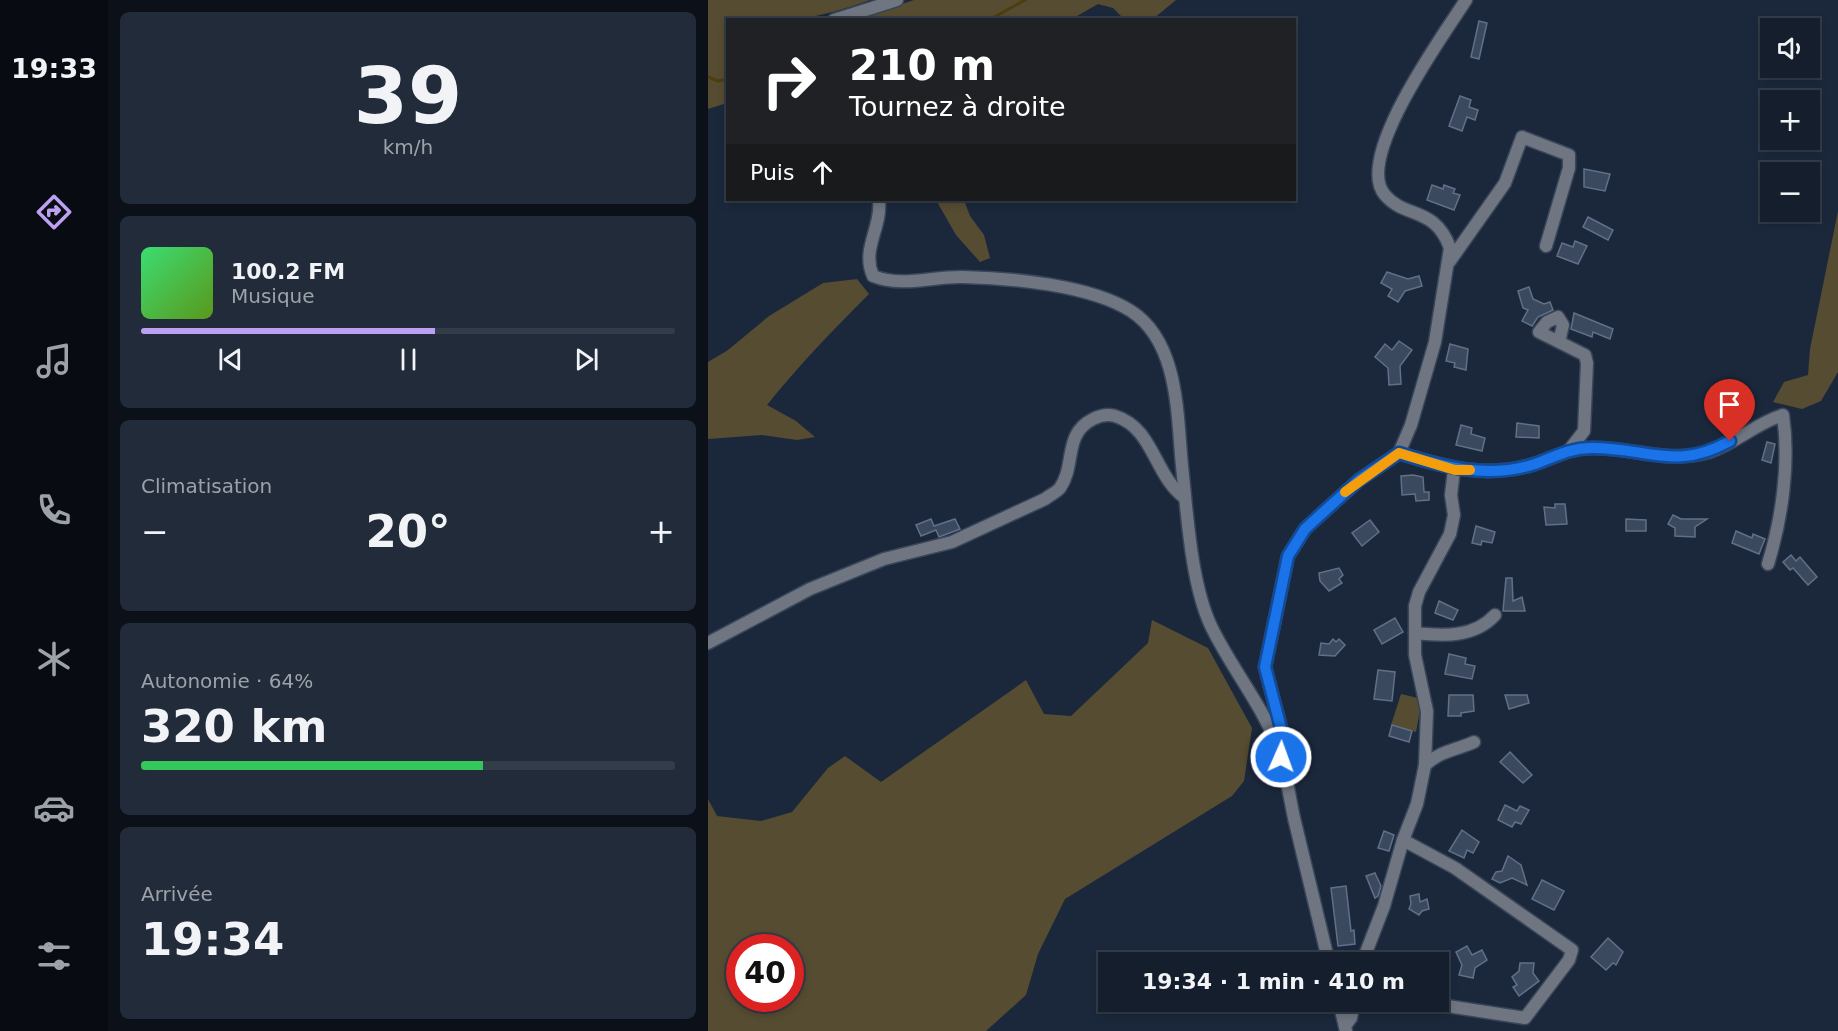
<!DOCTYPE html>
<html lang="fr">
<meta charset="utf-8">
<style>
:root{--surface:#141e2d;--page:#212b39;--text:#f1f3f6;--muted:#9da2aa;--line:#333c49;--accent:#bca0f2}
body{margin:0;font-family:"DejaVu Sans",sans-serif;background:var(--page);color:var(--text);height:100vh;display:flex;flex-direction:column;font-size:22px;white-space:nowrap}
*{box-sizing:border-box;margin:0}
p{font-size:20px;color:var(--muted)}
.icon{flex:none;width:33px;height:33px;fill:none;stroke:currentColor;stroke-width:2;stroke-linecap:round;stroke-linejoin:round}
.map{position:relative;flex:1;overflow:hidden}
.panel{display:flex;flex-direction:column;gap:12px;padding:12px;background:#0b1019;width:600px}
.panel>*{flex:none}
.top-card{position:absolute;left:18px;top:18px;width:570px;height:183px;border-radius:0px;box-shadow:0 3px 9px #0003,0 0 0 2px var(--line);background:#202124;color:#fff;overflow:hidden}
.tools{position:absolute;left:1052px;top:18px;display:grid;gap:12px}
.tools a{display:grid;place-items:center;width:60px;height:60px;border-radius:0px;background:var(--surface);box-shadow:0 3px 9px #0003,0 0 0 2px var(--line);font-size:30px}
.speed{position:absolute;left:18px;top:934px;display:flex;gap:12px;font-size:30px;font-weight:700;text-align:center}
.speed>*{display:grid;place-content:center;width:78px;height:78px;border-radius:50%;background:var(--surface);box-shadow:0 3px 9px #0003,0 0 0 2px var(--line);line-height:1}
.speed .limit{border:9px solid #d22;background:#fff;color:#111}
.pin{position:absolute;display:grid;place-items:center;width:51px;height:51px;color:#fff;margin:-62px -26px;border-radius:50% 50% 50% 0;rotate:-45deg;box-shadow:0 0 6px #0007}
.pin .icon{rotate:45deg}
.me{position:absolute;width:66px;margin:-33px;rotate:2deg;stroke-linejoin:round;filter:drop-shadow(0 0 4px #0008)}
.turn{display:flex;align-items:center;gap:21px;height:126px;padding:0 24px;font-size:27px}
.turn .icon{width:78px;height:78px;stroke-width:2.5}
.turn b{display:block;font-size:42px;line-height:51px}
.then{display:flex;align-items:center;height:57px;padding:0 24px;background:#0003;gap:12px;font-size:22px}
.big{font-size:45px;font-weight:600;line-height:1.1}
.panel .widget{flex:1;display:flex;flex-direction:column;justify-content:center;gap:9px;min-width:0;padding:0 21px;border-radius:9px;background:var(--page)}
.panel .dial{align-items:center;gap:0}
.dial b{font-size:78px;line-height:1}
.song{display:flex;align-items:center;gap:18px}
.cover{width:72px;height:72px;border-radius:9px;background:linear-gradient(135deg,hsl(140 70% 55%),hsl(90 70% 35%))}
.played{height:6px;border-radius:3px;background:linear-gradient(90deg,var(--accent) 55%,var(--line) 55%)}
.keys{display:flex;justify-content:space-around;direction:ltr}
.heat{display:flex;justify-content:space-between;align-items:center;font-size:33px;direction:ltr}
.charge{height:9px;border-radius:4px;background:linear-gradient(90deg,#34c759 64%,var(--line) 0)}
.trip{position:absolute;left:390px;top:952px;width:351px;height:60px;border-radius:0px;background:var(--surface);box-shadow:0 3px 9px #0003,0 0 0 2px var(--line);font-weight:600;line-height:60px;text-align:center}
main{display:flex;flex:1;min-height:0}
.dock{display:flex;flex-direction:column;width:108px;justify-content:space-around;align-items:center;background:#080c12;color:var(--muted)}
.dock .icon{width:42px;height:42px}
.dock .selected{color:var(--accent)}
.dock b{font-size:27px;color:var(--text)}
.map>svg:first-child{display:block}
</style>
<main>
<nav class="dock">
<b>19:33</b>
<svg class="icon selected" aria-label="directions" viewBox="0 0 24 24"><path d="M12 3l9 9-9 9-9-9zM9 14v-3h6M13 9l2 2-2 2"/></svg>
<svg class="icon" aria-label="music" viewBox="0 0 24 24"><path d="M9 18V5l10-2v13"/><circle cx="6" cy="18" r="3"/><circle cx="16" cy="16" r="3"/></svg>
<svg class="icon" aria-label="phone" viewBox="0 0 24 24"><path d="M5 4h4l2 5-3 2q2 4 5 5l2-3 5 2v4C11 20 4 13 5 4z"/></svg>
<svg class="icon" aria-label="climate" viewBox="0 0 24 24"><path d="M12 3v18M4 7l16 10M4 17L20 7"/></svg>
<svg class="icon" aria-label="car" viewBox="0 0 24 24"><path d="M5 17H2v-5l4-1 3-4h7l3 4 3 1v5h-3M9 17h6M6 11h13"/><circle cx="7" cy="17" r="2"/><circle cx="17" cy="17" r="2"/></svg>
<svg class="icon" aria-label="filters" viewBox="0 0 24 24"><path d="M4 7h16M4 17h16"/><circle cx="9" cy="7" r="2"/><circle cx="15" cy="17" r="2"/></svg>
</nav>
<section class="panel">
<div class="widget dial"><b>39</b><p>km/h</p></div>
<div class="widget">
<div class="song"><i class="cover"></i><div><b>100.2 FM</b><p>Musique</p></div></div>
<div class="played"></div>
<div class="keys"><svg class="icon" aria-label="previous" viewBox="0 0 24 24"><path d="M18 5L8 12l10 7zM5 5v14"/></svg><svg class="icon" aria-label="pause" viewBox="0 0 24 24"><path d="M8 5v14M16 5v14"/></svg><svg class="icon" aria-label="next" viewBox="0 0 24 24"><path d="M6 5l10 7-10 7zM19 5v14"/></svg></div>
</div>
<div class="widget"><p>Climatisation</p>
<div class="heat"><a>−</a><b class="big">20°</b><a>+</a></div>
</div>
<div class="widget"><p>Autonomie · 64%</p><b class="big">320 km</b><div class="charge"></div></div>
<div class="widget"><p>Arrivée</p><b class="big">19:34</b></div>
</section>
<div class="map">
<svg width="1130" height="1031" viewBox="0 0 1130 1031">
<rect width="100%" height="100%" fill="#1b283c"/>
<g fill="#554c31" fill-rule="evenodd">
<path d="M0,0H162C140,8 113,16 90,19C67,23 42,20 20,20L19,103L0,109Z"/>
<polygon points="206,0 468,0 445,19 416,19 405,8 390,4 364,19 148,19"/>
<polygon points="228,200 256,200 262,216 276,235 282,258 272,262 248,235"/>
<polygon points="1130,211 1130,372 1113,401 1094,409 1065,402 1076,382 1100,375 1102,349"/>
<path d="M149,279L161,294C126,329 90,366 59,405L88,421L107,437L89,440L54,435L0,439V362L20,350L61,316L115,283Z"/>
<path d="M444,620L500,648L544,728L536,781L524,796L357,899L330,954L318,995L278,1031H0V799L9,816L53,821L84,812L120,768L137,756L173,782L318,680L336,714L363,716L440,643ZM32,948H82V999H32Z"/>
<polygon points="693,694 714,699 708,732 683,725"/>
</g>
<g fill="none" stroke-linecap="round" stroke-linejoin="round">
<g stroke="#4c3e0f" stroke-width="3">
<polyline points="281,20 317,0"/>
<polyline points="0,77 10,81 20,79"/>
</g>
</g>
<g fill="#3b495f" stroke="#607088" stroke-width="1.5">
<polygon points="771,21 779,23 771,59 763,57"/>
<polygon points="752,96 763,100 761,107 770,110 767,120 759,117 754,131 741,126"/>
<polygon points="876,169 902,174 897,191 876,187"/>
<polygon points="724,185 735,189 736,185 747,189 745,193 752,195 746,210 719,200"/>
<polygon points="880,217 905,230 900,240 875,227"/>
<polygon points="867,241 879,246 870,264 849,256 854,243 865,247"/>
<polygon points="679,272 700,279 711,276 714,286 697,291 690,302 680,296 684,289 673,283"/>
<polygon points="821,287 825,299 836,304 842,302 845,310 830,317 824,326 814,321 820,310 815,308 810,291"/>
<polygon points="866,313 905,329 902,339 885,332 884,337 863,329"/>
<polygon points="691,341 704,350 692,366 693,384 681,385 680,368 667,357 677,344 684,350"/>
<polygon points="742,344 760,349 758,370 746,367 747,363 738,361"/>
<polygon points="809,423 831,426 831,438 808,437"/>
<polygon points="753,425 764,428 763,434 777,438 774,451 748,445"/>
<polygon points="1059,442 1067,444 1063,463 1054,460"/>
<polygon points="705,475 715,477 716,492 721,492 721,500 708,501 707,494 694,495 693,476"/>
<polygon points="847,504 857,504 859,524 838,525 836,507 847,508"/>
<polygon points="965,515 973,519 999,519 987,527 987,537 967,536 967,528 960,524"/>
<polygon points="223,519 226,526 247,519 252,529 231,537 228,530 213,536 208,525"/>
<polygon points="918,519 938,520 938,531 918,531"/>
<polygon points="662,520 671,532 654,546 644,533"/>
<polygon points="768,526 787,532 784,543 774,541 773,545 764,543"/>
<polygon points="1028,531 1044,538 1045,534 1057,539 1051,554 1024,543"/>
<polygon points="1083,555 1088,561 1092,557 1109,577 1100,585 1085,568 1082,570 1075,562"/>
<polygon points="631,568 635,575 631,579 634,583 621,591 612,581 611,573"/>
<polygon points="798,578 804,578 805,601 814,597 817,611 795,611"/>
<polygon points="731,601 750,610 745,620 727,613"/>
<polygon points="687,618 695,632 674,644 666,630"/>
<polygon points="625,639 628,642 631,639 637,645 627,656 611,655 613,643 621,644"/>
<polygon points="741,654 758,658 757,664 767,666 764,679 737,674"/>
<polygon points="670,670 687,672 684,701 666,699"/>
<polygon points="741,695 765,695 766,711 753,713 753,716 740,716"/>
<polygon points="797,695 819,695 821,703 801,709"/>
<polygon points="684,725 704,731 701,742 681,736"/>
<polygon points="802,752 824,775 815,783 792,762"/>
<polygon points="797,805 809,811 812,806 821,810 813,824 807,822 804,827 790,820"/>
<polygon points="754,830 771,842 765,853 759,850 756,858 741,851"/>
<polygon points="676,831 686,835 681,851 670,848"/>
<polygon points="800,856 813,865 819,885 804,878 792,883 784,879 788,872 794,871"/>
<polygon points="667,873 673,886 670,896 667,898 658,876"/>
<polygon points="834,880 856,891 846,910 824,899"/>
<polygon points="638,886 643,931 646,930 647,944 630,946 623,888"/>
<polygon points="711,894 712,902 719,899 721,909 714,911 711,915 701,909 703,904 702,896"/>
<polygon points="900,938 915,952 908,965 905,963 898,970 883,957"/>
<polygon points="759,946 764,955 774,950 779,960 767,968 765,978 751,975 754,965 748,952"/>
<polygon points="812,963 826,963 825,973 831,981 811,996 805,987 809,985 804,977 811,971"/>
</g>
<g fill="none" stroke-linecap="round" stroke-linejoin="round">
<defs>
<g id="minor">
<polyline points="742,261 797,183 814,137 861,155 861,168 838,246"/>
<polyline points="851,342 831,332 839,322 850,317 855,325 851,342 877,355 879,363 876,431 862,449"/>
<path d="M691,453C736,467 779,479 826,464C846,458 860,448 883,448C925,447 957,464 1001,452C1027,444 1048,423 1075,415C1082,463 1074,518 1060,564"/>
<path d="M707,633C735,636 766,638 787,615"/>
<path d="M0,643L102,589L176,559L244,542L337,499C342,495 349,492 352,488C368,465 355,434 385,419C391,416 400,414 407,416C446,428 446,476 477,498"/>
<path d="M569,746L573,742L574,732L557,667L580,556L597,529L610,517L651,480L691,453L703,425L727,342L742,248C727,206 697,219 677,195C645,159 736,34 758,0"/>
<path d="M717,765C734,750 746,751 766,742"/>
<polyline points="695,840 747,868 864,950 861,960 817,1018 713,1002"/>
<polyline points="654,963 676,906 695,840 709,804 717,765 719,711 707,655 707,606 711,592 742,534 746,515 743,495 746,470"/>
<polyline points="637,1026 643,1018 646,1002"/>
</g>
<g id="tertiary">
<polyline points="126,20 189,0"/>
<path d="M171,200C174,228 153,249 165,276C195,288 224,276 255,277C303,278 382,285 423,311C471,342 469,415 474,466C479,512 483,584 503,626C523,668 554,704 570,748C578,770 581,795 586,818C598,866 609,915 621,963"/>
<polyline points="631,1002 638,1031"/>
</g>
</defs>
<use href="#minor" stroke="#394659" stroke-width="15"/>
<use href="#tertiary" stroke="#394659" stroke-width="15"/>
<use href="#minor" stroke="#6f7681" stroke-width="12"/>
<use href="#tertiary" stroke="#6f7681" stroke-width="12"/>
</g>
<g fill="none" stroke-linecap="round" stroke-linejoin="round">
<defs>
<path id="route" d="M573,757L569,746L573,742L574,732L557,667L580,556L597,529L610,517L651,480L691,453C735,467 780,479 827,464C847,457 861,448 883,448C938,447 967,472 1022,441"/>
</defs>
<use href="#route" stroke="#114b97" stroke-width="15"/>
<use href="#route" stroke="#1a73e8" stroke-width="10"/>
<polyline stroke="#f59e0b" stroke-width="10" points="637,492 691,453 747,470 762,470"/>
</g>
</svg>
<div class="tools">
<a><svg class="icon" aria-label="sound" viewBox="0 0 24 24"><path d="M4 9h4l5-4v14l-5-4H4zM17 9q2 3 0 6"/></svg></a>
<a>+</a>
<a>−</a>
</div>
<div class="speed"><div class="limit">40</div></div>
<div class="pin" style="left:1022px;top:441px;background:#d93025"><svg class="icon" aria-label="arrive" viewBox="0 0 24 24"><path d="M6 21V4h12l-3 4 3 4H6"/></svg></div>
<svg class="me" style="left:573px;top:757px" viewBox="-20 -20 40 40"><circle r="17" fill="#1a73e8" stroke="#fff" stroke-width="3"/><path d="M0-11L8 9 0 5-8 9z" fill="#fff"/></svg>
<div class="trip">19:34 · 1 min · 410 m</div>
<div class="top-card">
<div class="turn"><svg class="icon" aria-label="right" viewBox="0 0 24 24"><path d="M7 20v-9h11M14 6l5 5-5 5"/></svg><div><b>210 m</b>Tournez à droite</div></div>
<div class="then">Puis<svg class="icon" aria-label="ahead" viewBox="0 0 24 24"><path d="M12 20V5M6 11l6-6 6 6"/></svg></div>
</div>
</div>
</main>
